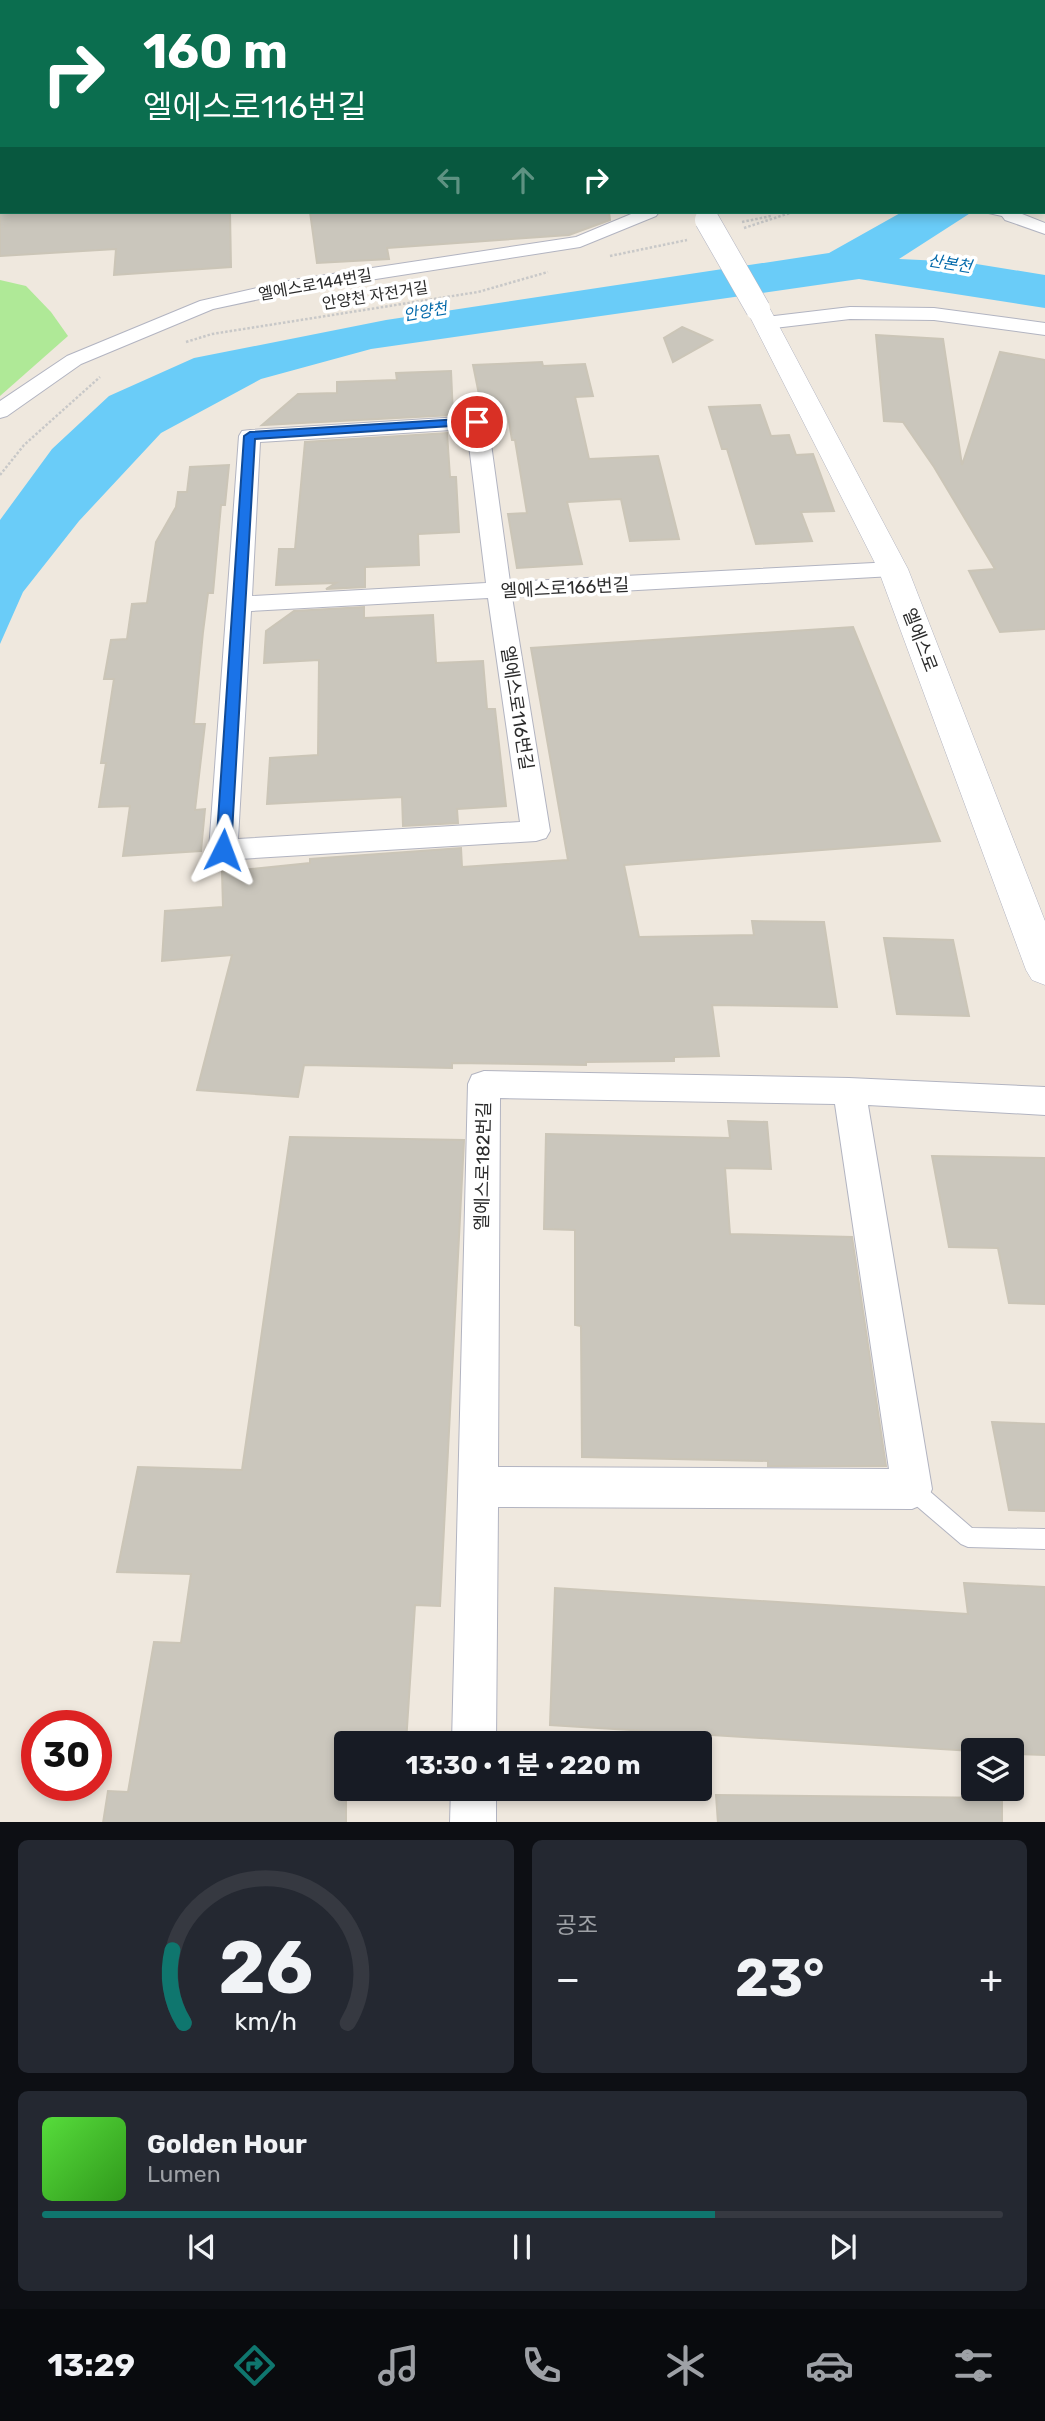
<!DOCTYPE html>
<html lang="ko">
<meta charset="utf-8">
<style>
:root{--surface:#171b24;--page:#242831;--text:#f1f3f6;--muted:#9ea1a6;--line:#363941;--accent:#0f766e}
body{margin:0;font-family:Rubik,"Noto Sans KR",sans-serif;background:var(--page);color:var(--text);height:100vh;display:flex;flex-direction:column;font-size:26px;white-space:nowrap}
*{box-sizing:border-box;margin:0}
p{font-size:23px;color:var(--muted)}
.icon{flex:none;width:38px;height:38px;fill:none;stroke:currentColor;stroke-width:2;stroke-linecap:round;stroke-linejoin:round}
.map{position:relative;height:1822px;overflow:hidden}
.sheet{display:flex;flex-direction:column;gap:18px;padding:18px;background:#0d0f14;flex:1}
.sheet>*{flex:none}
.banner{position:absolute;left:0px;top:0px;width:1046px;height:214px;box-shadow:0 4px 10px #0003;background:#0b6e4f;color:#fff;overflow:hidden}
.fabs{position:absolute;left:961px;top:1738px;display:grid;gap:14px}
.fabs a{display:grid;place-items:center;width:63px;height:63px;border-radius:7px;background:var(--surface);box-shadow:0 4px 10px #0003;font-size:35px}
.speed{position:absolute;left:21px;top:1710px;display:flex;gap:14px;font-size:35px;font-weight:700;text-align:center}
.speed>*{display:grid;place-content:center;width:91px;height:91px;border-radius:50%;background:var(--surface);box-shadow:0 4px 10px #0003;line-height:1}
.speed .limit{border:10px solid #d22;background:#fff;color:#111}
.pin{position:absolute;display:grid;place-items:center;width:60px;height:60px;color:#fff;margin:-30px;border:4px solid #fff;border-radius:50%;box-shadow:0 2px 7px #0007}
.me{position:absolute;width:77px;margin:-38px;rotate:3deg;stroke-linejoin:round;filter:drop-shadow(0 0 5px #0008)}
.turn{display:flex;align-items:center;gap:24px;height:147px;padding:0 28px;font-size:32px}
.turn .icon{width:91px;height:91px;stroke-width:2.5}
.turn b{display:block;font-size:49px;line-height:60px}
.lanes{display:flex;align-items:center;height:66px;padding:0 28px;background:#0003;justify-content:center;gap:35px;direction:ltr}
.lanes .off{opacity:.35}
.big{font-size:52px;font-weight:700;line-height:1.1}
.sheet .widget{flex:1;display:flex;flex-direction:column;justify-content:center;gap:10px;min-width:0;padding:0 24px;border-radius:10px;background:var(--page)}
.sheet .dial{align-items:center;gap:0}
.dial svg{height:182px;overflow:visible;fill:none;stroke:var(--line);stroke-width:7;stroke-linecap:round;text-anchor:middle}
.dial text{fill:var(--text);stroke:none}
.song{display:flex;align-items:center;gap:21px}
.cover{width:84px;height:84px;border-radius:10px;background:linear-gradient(135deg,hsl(110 70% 55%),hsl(110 70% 35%))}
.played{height:7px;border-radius:4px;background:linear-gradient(90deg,var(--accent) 70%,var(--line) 70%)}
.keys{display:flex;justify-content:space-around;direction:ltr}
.heat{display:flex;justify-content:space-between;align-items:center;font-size:38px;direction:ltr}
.sheet .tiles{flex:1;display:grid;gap:18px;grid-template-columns:1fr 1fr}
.widget:last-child{grid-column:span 2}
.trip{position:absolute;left:334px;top:1731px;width:378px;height:70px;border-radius:7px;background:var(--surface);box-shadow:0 4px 10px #0003;font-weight:700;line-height:70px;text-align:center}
.menu{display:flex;height:112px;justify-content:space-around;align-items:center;background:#090b0e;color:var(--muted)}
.menu .icon{width:49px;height:49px}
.menu .on{color:var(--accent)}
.menu b{font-size:32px;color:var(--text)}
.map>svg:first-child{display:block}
</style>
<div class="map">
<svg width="1045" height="1823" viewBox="0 0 1045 1823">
<rect width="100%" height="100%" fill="#efe8de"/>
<polygon fill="#afe997" points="0,280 26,286 51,312 68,336 0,396"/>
<polygon fill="#6accf8" points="902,212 972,212 899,259 964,262 1045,275 1045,308 859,279 371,349 261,379 161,433 79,521 23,592 0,644 0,520 52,449 109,396 194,358 386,320 829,253"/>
<g fill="#cac6bc" stroke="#cbc5b7" stroke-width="2">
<polygon points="0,212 230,212 231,267 114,275 116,249 0,256"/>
<polygon points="310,212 609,212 610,220 569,235 387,248 389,259 317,263"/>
<polygon points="682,327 712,340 673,362 664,338"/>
<polygon points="876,335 943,339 962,465 1000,352 1045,360 1045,629 1000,632 969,571 995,569 934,467 903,422 884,421"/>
<polygon points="542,362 543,366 585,364 593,396 575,397 589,459 658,456 679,539 630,541 621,499 567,502 582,564 517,568 508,514 527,513 515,440 512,440 508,416 488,417 483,414 473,365"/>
<polygon points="451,371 453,415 262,425 298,394 337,393 337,382 397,380 396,373"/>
<polygon points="760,405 771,436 789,435 796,455 813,454 834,511 801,512 812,541 756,544 727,449 722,449 709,407"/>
<polygon points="447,433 450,477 456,477 459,532 418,534 419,565 365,567 365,587 326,589 336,583 276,585 279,549 295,549 305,442"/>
<polygon points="229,465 225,505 221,505 213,593 208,593 203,632 194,724 205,724 195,810 205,809 201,851 123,856 130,806 99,807 106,763 101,763 114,679 104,679 111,640 127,639 132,604 147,603 156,542 176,507 178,492 187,492 190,467"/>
<polygon points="364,607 364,618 433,615 436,663 483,661 487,709 495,709 506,806 457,809 458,823 403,826 402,797 267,804 270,758 318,755 319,660 264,663 266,631 294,611"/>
<polygon points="853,627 940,841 624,865 639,937 754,935 752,921 824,922 837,1007 712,1005 719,1056 674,1057 674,1061 586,1062 586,1065 452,1063 452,1068 304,1065 298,1097 197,1090 232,955 162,961 165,911 223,907 222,872 310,863 310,859 461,848 462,867 568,860 531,648"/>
<polygon points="884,938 953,940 969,1016 897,1014"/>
<polygon points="728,1121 767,1122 771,1169 725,1168 730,1234 852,1237 886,1466 768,1466 768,1461 582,1457 581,1326 575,1325 575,1230 544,1229 546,1134 730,1138"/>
<polygon points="290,1137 464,1140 440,1606 415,1605 406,1743 346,1743 346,1823 103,1823 108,1791 128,1792 154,1642 181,1643 191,1574 117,1572 138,1467 242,1470"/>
<polygon points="932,1156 1045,1158 1045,1304 1009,1303 998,1248 949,1247"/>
<polygon points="992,1422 1045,1424 1045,1511 1009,1510"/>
<polygon points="964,1583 1045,1587 1045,1755 1012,1754 1012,1750 973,1751 550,1725 555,1588 968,1614"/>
<polygon points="716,1795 1002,1798 1002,1823 718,1823"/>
</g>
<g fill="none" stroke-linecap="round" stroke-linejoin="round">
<defs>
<g id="service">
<polygon points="984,212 1001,212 1015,216 1011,218"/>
<polygon points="913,1481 920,1483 972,1528 1045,1529 1045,1549 968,1547 961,1544 906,1497 904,1490 906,1483"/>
</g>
<g id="minor">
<rect x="262" y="0" width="14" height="2"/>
<rect x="0" y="182" width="2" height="10"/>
<polygon points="636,212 659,212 656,216 580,247 293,292 213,309 81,364 7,416 0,418 0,401 67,356 200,301 293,280 576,237"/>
<polygon points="1005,212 1017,212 1045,223 1045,234 1005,220 1002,216"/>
<polygon points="850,307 934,308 1045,323 1045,335 934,320 850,319 766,329 756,323 766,317"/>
<path d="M477,416L485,417L488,422L510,582L893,562L901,564L905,569L901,574L893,576L512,597L550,831L546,838L536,841L223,860L213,857L209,850L239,436L242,431L250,430ZM467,429L486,583L252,596L260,442ZM488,598L520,822L238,839L251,611Z"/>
<path d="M484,1071L849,1078L1045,1087V1115L868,1105L932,1489L926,1503L912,1509L498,1507L496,1743H452L468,1084L472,1075ZM500,1098L835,1104L889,1469L498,1467Z"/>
<polygon points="451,1788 496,1788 496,1823 450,1823"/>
</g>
<g id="tertiary">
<polygon points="583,0 601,0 601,2 584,2"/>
<polygon points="758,302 766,304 770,309 908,569 1045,921 1045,985 1032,980 1026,970 878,569 746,309 750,304"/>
</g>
</defs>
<use href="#service" stroke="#b2b4c1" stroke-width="2"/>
<use href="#minor" stroke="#b2b4c1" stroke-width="2"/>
<use href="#tertiary" stroke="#b2b4c1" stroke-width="1"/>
<g stroke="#c8c8c8" stroke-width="2.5" stroke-dasharray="2.5 2" stroke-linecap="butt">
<polyline points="742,222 771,216"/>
<polyline points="744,228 793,212"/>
<polyline points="610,256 687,240"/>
<polyline points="186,342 212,334 478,292 548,272"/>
<polyline points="0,475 24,445 100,377"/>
</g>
<use href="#service" fill="#fff" fill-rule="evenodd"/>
<use href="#minor" fill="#fff" fill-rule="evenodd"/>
<use href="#tertiary" fill="#fff" fill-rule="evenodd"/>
<defs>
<polyline id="tertiary-bridge" points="707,220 758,309"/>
</defs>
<use href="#tertiary-bridge" stroke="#b2b4c1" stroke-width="25" stroke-linecap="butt"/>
<use href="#tertiary-bridge" stroke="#fff" stroke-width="24"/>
</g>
<polygon fill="#1a73e8" stroke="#114b97" stroke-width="2" points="477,418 483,422 481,424 255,439 231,850 229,854 218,854 216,850 244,436 250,432"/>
<g text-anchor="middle" stroke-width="7" stroke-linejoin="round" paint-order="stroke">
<g font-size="16" font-style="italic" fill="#0369aa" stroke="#fff">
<text transform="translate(950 263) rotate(9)" y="6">산본천</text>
<text transform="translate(425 311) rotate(-10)" y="6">안양천</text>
</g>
<g font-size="16" fill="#2c2c2c" stroke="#fff">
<text transform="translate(315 284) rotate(-10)" y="6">엘에스로144번길</text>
<text transform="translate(375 295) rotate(-9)" y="6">안양천 자전거길</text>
</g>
<g font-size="18" fill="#2c2c2c" stroke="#fff">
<text transform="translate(565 588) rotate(-3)" y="6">엘에스로166번길</text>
<text transform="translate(920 640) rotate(69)" y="6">엘에스로</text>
<text transform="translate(517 708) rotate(81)" y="6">엘에스로116번길</text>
<text transform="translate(483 1166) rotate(-89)" y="6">엘에스로182번길</text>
</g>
</g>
</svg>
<div class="fabs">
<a><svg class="icon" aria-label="layers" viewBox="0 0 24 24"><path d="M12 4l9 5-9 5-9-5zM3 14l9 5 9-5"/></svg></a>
</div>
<div class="speed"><div class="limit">30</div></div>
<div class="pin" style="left:477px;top:422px;background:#d93025"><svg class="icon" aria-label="arrive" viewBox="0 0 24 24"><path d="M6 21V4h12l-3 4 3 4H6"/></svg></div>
<svg class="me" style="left:223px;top:850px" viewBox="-20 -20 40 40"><path d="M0-17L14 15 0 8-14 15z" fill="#1a73e8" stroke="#fff" stroke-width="4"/></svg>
<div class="trip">13:30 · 1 분 · 220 m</div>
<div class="banner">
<div class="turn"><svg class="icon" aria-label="right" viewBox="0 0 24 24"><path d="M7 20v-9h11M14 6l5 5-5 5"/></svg><div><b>160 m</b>엘에스로116번길</div></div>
<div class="lanes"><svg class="icon off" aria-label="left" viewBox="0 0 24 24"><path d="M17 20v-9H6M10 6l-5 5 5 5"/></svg><svg class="icon off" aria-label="ahead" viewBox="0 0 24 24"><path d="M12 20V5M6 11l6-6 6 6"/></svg><svg class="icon" aria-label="right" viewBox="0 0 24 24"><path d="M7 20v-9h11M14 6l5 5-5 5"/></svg></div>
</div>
</div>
<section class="sheet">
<div class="tiles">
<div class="widget dial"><svg viewBox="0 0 100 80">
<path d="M14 69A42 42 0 1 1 86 69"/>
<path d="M14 69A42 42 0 0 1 9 37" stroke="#0f766e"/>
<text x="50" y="56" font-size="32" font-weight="700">26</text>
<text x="50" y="72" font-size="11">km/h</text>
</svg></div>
<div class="widget"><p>공조</p>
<div class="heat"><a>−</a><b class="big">23°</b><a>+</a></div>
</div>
<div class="widget">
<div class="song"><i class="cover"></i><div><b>Golden Hour</b><p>Lumen</p></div></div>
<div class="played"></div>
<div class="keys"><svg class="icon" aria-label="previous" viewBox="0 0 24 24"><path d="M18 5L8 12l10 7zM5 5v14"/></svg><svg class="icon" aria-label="pause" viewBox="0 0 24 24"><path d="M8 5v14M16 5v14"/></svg><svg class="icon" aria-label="next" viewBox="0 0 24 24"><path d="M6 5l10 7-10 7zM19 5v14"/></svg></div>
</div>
</div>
</section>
<nav class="menu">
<b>13:29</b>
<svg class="icon on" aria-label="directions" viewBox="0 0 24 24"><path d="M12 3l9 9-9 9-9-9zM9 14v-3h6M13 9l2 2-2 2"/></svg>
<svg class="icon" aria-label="music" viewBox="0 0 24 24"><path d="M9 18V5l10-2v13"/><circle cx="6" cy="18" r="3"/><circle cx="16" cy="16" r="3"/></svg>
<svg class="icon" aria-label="phone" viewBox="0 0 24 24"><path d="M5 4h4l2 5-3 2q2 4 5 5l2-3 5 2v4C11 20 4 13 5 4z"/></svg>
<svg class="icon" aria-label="climate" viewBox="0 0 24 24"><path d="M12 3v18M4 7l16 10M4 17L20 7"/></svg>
<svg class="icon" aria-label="car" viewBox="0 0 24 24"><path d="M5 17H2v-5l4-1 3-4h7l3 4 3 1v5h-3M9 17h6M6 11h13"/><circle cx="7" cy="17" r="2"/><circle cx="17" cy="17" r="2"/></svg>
<svg class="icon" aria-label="filters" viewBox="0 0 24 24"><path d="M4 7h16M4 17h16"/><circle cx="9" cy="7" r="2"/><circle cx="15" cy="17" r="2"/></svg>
</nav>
